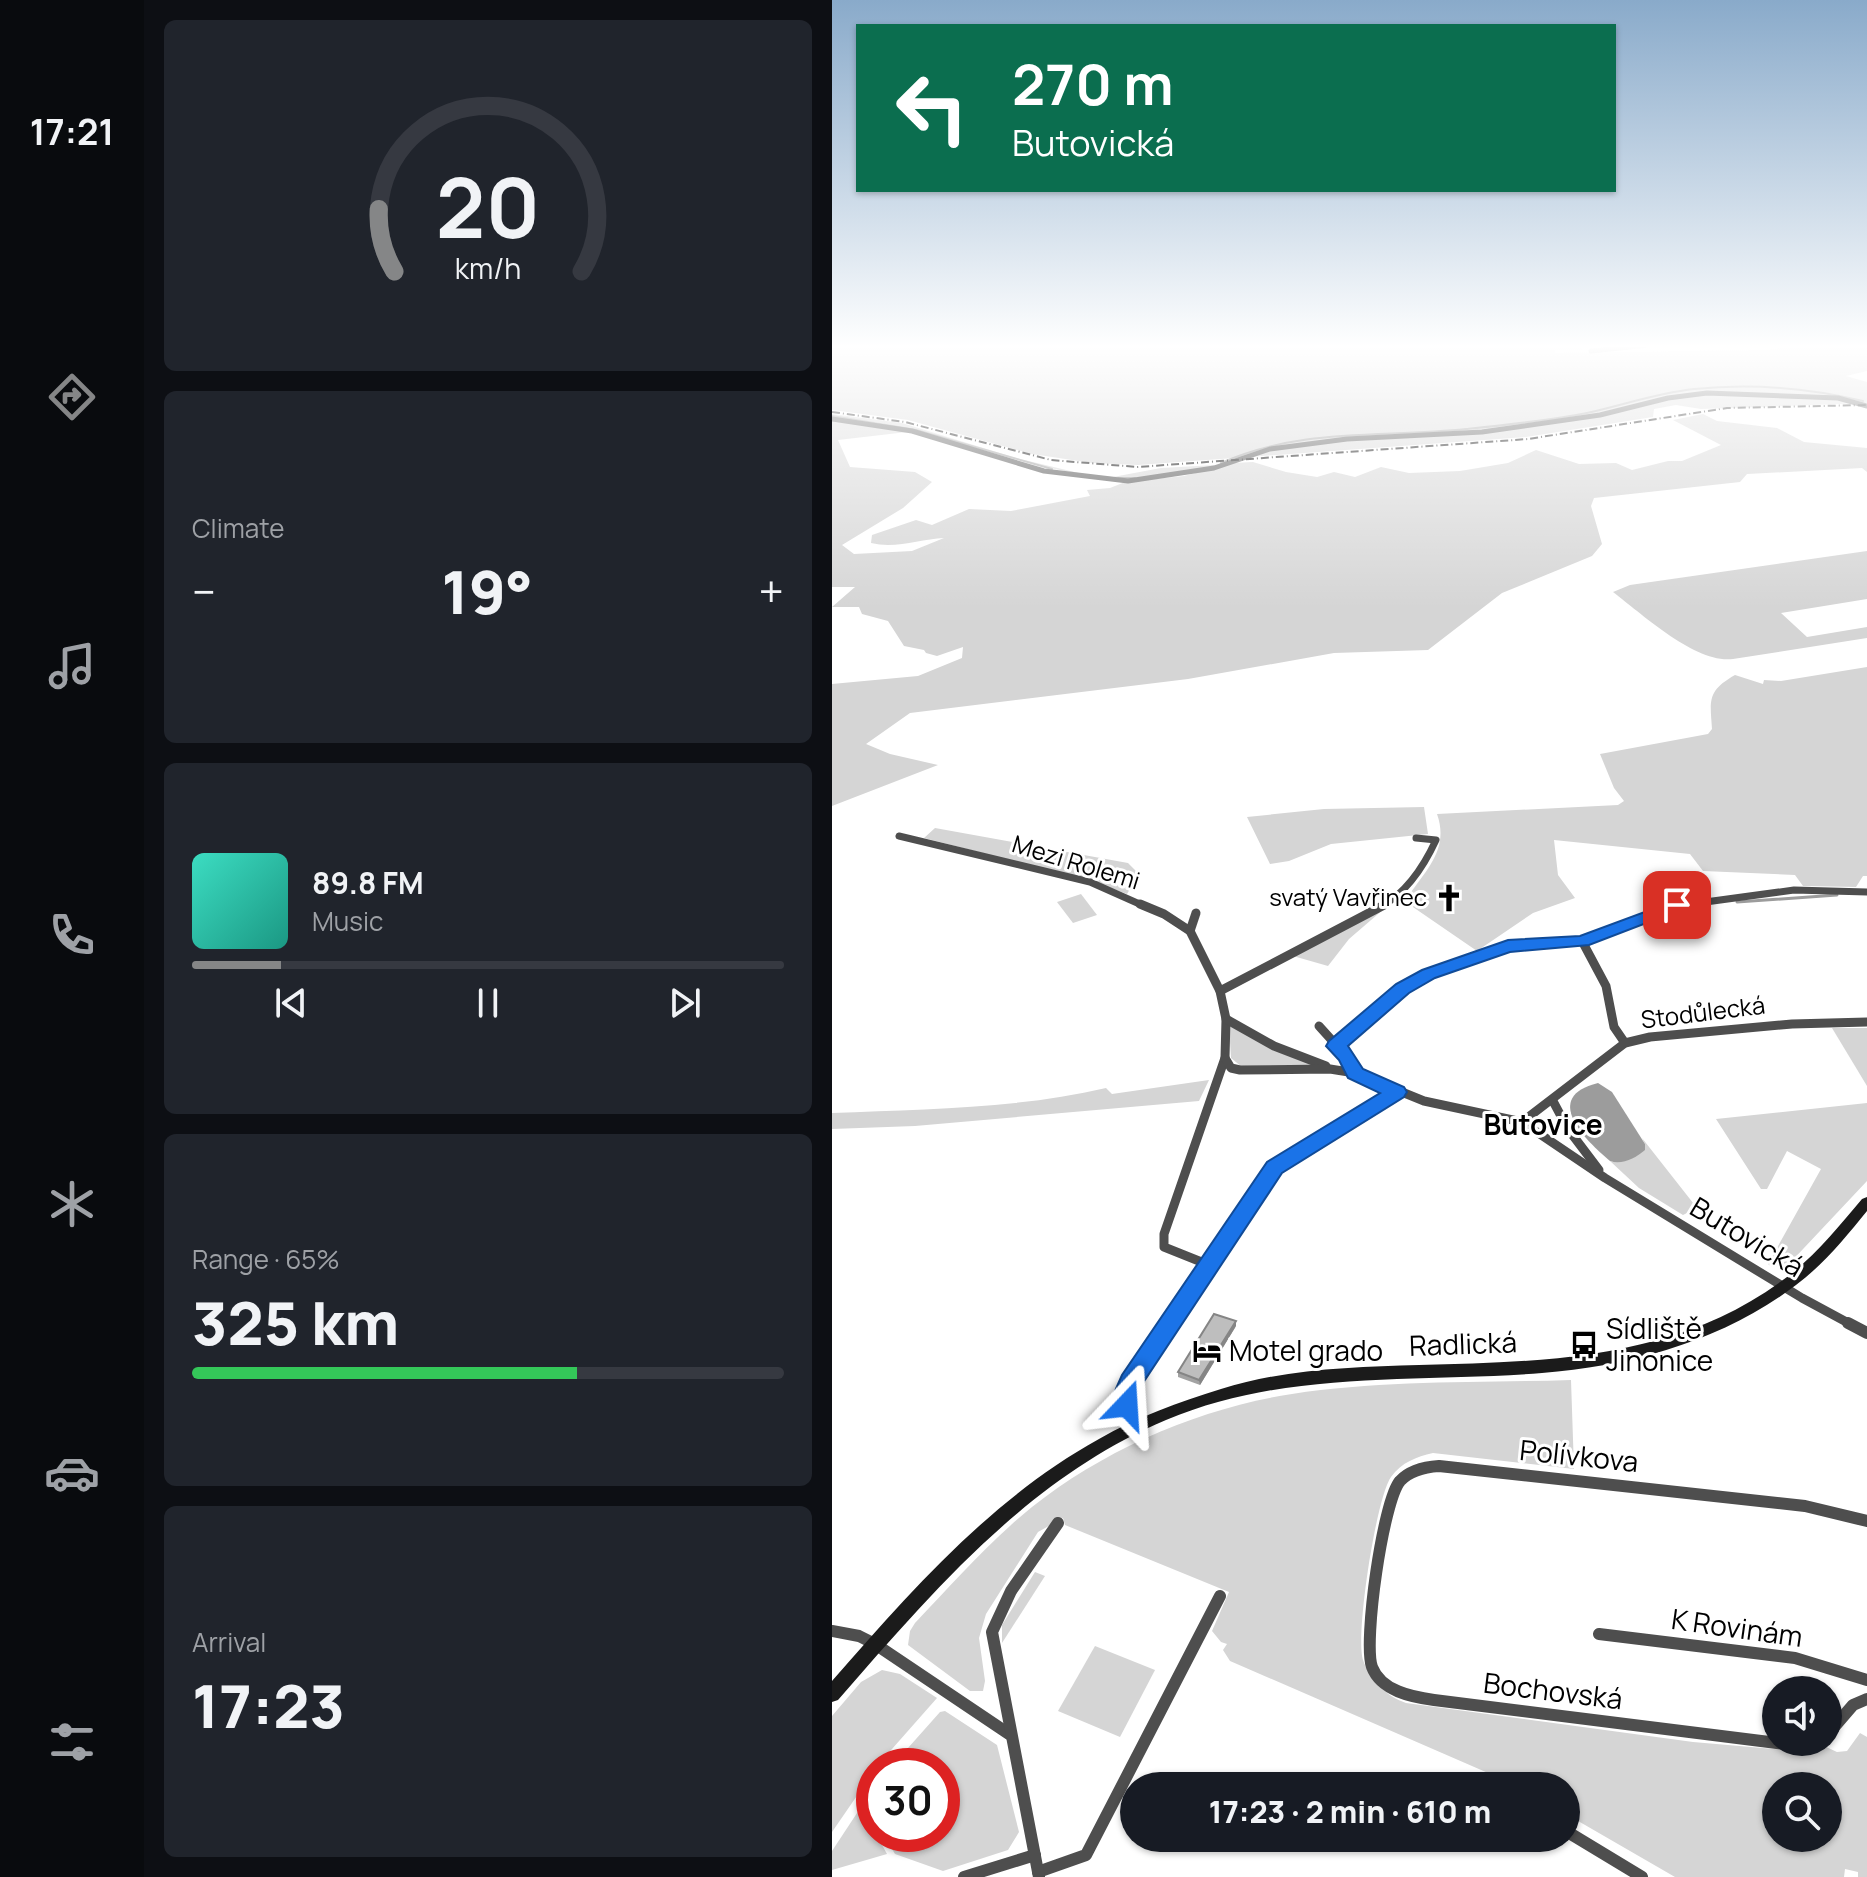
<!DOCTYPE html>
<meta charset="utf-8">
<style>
:root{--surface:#171b24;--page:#20242c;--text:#f1f3f6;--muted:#9ea1a6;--line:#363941;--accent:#858687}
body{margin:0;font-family:Manrope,sans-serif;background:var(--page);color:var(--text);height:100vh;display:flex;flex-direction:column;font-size:30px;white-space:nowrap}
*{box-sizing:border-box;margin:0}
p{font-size:26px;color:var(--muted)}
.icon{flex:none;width:44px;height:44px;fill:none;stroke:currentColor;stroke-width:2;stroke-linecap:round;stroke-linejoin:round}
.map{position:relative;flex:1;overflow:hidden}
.side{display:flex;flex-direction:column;gap:20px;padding:20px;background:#0d0f14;width:688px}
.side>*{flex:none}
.guide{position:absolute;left:24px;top:24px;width:760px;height:168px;border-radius:0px;box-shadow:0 2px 6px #0004;background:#0b6e4f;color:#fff;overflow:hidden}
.tools{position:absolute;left:930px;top:1676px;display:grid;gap:16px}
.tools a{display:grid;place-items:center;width:80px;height:80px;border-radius:50%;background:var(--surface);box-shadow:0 2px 6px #0004;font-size:40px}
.speed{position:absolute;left:24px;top:1748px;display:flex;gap:16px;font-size:40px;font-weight:700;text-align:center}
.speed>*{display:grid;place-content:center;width:104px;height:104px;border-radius:50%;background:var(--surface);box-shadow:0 2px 6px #0004;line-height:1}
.speed .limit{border:12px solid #d22;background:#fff;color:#111}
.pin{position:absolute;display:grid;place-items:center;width:68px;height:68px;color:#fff;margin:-34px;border-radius:16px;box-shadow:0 4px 12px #0006}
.me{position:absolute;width:88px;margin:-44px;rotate:20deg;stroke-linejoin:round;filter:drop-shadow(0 0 6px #0008)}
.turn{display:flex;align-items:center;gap:28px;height:168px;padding:0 24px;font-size:36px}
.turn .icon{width:104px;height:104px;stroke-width:2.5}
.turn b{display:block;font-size:56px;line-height:68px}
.big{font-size:60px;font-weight:800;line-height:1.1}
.side .card{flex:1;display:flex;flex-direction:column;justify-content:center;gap:12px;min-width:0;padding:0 28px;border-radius:12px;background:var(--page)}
.side .dial{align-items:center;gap:0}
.dial svg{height:208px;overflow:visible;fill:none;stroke:var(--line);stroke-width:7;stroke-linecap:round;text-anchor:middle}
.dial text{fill:var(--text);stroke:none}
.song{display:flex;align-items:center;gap:24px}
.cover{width:96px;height:96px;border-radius:12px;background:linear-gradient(135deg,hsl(170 70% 55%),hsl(170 70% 35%))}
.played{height:8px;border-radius:4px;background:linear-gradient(90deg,var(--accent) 15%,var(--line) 15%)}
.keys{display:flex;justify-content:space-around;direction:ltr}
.heat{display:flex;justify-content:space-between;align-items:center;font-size:44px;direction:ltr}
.charge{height:12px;border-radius:6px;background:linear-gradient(90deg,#34c759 65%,var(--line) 0)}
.trip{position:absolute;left:288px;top:1772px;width:460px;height:80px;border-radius:40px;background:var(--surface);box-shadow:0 2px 6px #0004;font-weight:800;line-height:80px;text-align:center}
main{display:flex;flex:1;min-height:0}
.dock{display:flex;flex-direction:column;width:144px;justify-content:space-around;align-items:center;background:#090b0e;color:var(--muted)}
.dock .icon{width:56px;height:56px}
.dock .selected{color:var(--accent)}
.dock b{font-size:36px;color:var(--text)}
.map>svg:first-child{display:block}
</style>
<main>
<nav class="dock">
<b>17:21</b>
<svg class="icon selected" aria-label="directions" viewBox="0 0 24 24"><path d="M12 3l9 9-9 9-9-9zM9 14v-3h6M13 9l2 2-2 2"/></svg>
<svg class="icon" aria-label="music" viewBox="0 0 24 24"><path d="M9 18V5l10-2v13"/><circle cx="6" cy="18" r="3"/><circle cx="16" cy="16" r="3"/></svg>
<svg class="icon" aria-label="phone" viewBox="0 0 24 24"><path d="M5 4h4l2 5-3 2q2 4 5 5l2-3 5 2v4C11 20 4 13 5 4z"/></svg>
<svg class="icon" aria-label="climate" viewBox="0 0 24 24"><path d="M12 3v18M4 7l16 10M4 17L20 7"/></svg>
<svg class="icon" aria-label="car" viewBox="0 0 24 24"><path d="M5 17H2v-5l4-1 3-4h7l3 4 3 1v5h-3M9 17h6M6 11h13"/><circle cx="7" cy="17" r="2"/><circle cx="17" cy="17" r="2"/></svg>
<svg class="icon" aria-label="filters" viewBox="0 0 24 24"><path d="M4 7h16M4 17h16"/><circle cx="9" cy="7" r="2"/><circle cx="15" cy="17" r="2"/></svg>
</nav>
<section class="side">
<div class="card dial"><svg viewBox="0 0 100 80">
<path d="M14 69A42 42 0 1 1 86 69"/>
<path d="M14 69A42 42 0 0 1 8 45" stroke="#858687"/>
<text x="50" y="56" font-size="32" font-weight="700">20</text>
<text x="50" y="72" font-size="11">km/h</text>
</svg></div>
<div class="card"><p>Climate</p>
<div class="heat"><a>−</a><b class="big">19°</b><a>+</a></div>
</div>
<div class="card">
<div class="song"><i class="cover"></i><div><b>89.8 FM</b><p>Music</p></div></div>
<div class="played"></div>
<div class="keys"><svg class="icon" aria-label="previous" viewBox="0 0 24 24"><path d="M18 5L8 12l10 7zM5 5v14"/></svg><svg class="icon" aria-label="pause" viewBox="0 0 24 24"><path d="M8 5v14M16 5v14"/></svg><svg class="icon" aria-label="next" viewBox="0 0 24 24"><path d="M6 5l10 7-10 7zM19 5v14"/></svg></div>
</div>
<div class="card"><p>Range · 65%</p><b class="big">325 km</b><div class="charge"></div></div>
<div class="card"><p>Arrival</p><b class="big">17:23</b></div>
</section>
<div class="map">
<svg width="1035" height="1877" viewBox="0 0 1035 1877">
<rect width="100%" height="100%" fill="#fff"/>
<g fill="#d5d5d5" fill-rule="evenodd">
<polygon points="0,345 749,345 750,350 723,350 723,353 931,350 977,345 1035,345 1035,371 1014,376 1035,382 1035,403 869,409 844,405 822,409 821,417 694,437 306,465 260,463 200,454 76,420 0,410"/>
<path d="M0,414L70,423L184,458L255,475L281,477L329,468L384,465C373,472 356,472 342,474C223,495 118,422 0,418Z"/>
<path d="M871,414L885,421L945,428L972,442L1035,448V472L1030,468L915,474L908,482L762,498L759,506L770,544L760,556L670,593L596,650L502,653L356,679L78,713L34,744L58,754L106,765L0,806V684L86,676L130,658L131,647L105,656L94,653L92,650L72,646L56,621L30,614L27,607H0L23,587H0V420L75,432L6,440L18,467L83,472L100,482L71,508L10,545L22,554L80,551L112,538C88,539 64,549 39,543L40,535L84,520L100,525L137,509L179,511L258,496L255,490L278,488L293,482L352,476L401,463L421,462L454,472L485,477L502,472L523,477L549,467L577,473L628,471L676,463L704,450L747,464L784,463L800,470L836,461H850L889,445L841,420Z"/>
<path d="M1035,551V599L949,613L975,637L1035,627V638L901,659C864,664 810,614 781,592L798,585Z"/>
<path d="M1035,667V876H1031L1024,887L971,886L963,875L871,871L858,854L722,840L726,875L743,898L701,913L645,951L578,905L583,904V899H577V895C596,868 617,848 605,814L786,805L792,801L782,788L768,754L876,734L880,729C878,700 875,691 903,675L931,684L932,680L949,681Z"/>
<polygon points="592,807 596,834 499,844 457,861 438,864 415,817 492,809"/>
<polygon points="103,828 296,863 307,874 295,894 260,881 92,838"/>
<polygon points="249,894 265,915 241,923 225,902"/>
<polygon points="553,908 517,939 496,966 461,956"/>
<polygon points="397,1025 490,1067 410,1067 399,1058"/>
<polygon points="1000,1028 1035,1028 1035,1086"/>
<path d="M377,1080L367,1101L83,1126L0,1129V1113C90,1109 185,1109 274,1088L280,1094Z"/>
<polygon points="1035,1103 1035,1181 956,1265 940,1267 936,1264 989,1169 955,1151 935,1189 929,1189 884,1119"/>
<polygon points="810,1138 865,1208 851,1215 807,1188 778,1161 781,1162 813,1144"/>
<path d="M739,1380L742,1469L601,1453C584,1457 570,1462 559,1477C544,1498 523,1636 531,1660C538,1680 554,1696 574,1703L861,1742L976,1752L992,1746L1005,1752L1015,1751L1028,1733L1035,1737V1877H1026V1872L1013,1869L1012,1877H843L734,1814V1786H686L398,1661L391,1650L395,1644L389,1642L380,1631L397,1592L233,1525L231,1518L206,1532L154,1614L147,1638L153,1681L151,1691H138L76,1645L78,1631L83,1623C121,1583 157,1542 200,1507C273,1449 368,1408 460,1394C551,1380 647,1383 739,1380ZM944,1786H996V1838H944Z"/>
<polygon points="203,1572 213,1576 170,1643 170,1625"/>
<polygon points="263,1646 323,1670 288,1737 226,1711"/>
<polygon points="50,1670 68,1674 105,1698 45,1766 42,1766 42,1771 0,1832 0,1716 29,1682"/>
<polygon points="113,1711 165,1745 187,1832 176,1850 111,1871 63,1854 51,1834 110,1834 110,1766 60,1766 108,1712"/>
<polygon points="29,1807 55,1854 0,1870 0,1851"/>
</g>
<path fill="#9c9c9c" d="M766,1083L780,1092L813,1144V1150C804,1158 790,1165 778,1161C753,1140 709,1097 766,1083Z"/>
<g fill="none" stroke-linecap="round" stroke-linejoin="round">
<g stroke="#9c9c9c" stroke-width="2">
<polyline points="0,416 84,430 220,469"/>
<path d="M389,463C471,427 548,438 634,429C674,425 715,421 755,413C791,405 825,393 862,389C919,383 976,388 1031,401"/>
<polyline points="286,478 303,478"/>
</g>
<polyline stroke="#9c9c9c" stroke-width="3" points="905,902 1005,895"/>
<g stroke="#4e4e4e" stroke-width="5">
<polyline points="759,351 816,345"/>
<polyline points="0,419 80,431 212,471 296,481 382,468 438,449 515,439 650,432 768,415 836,398 875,393 1006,398 1035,406"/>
</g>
<g stroke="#4e4e4e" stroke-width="7">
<polyline points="67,836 258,882 312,906"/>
<path d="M550,906C575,892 592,866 604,840L584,838"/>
<polyline points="844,906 962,890 1035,892"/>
</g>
<g stroke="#4e4e4e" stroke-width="9">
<polyline points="308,904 332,914 358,931 388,991 394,1019 393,1058 332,1234 332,1247 377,1265"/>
<polyline points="358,931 364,913"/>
<polyline points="750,941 774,986 782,1027 793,1043"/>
<polyline points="388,991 554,904"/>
<polyline points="394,1019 442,1046 494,1066"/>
<polyline points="487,1026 515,1057 523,1073"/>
<polyline points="504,1046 579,982 656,952 695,943 750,941 845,905 857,904"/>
<polyline points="393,1058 399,1068 408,1070 498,1069 523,1073 592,1101 690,1122 773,1178 970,1298 1020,1325"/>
<polyline points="721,1101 736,1129 767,1170"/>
<polyline points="690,1122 793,1043 818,1037 960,1024 1035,1022"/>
<polyline points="337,1325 434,1177 452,1160 564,1092"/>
</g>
<g stroke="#4e4e4e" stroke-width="12">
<polyline points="1016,1323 1035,1333"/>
<polyline points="300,1429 294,1399 299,1382 338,1323"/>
<polyline points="0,1631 27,1636 43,1644 177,1734"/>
<polyline points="767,1634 963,1658 1035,1680"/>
<polyline points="996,1734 1021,1705 1035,1699"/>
<path d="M984,1742L969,1746L602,1700C580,1697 549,1691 540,1667C531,1642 551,1501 568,1481C578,1470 593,1467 607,1466L973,1506L1035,1521"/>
<polyline points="734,1831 810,1877"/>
<polyline points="206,1872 254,1855 388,1596"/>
<polyline points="132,1877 203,1855"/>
<polyline points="207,1877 160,1632 179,1591 226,1523"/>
</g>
<path fill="#1b1b1b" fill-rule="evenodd" d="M1035,1197V1211C1014,1237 991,1265 964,1285C892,1340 800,1366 710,1373C582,1383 457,1369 334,1420C198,1477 101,1591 6,1700L0,1702V1681C79,1591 160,1498 267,1439C305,1417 347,1402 389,1389C452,1369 521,1367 587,1365C716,1362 847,1359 955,1277C984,1255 1007,1226 1030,1199Z"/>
<polyline stroke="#000" stroke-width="2" stroke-dasharray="8 3 1 3" stroke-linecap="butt" points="0,412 73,422 219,460 305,467 696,439 895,408 1035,405"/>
</g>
<polygon fill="#a3a3a3" points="404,1326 368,1385 346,1377 346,1372"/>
<polygon fill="#858585" points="404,1321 404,1326 368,1385 367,1380"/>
<polygon fill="#bebebe" stroke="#858585" stroke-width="2" points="382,1314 404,1321 367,1380 346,1372"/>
<linearGradient id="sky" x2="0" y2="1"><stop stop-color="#89aaca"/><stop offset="0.57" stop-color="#fff"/><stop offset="1" stop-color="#fff" stop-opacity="0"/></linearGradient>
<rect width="1035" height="608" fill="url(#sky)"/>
<polygon fill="#1a73e8" stroke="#114b97" stroke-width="2" points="845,900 851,902 854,905 851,909 757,945 678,952 603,978 577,993 516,1046 531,1069 572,1087 575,1092 572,1097 450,1173 309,1386 303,1412 295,1415 286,1412 282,1393 290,1375 435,1162 548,1093 516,1078 507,1060 494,1046 497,1041 564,984 590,970 676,940 748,936"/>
<defs>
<symbol id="church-bare" viewBox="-9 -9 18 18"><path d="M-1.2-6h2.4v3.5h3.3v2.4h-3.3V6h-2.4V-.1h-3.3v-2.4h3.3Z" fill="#000" stroke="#fff" stroke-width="2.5" paint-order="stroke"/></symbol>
<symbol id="bus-bare" viewBox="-9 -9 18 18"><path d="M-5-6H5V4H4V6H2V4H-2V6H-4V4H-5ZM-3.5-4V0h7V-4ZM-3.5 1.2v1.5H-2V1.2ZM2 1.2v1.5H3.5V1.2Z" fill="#000" stroke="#fff" stroke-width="2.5" paint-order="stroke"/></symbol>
<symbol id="hotel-bare" viewBox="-9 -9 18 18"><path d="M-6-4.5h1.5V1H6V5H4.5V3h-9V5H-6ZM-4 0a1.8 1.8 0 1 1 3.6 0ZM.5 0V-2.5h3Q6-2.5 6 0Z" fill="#000" stroke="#fff" stroke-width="2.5" paint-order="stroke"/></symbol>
</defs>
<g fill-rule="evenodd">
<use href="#church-bare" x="597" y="878" width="40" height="40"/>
<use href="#bus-bare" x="732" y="1325" width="40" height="40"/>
<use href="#hotel-bare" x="355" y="1331" width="40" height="40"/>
</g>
<g text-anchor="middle" stroke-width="6" stroke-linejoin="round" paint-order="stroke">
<g font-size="24" fill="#000" stroke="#fff">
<text transform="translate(244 863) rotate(17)" y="8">Mezi Rolemi</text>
<text transform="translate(871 1013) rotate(-7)" y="8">Stodůlecká</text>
</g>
<g font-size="24" fill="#000" stroke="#fff" text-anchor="end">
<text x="595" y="906">svatý Vavřinec</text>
</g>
<g font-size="28" font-weight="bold" fill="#000" stroke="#fff">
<text x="711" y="1135">Butovice</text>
</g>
<g font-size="28" fill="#000" stroke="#fff">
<text transform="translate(915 1237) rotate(31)" y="10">Butovická</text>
<text transform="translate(631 1344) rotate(-2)" y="10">Radlická</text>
<text transform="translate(747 1456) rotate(6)" y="10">Polívkova</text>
<text transform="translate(905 1628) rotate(8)" y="10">K Rovinám</text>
<text transform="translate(721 1691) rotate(7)" y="10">Bochovská</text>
</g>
<g font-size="28" fill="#000" stroke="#fff" text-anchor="start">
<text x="774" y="1339">Sídliště<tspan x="774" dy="32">Jinonice</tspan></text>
<text x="397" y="1361">Motel grado</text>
</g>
</g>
</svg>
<div class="tools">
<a><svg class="icon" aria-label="sound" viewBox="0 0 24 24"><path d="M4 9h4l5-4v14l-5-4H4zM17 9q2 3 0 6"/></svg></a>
<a><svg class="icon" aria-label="search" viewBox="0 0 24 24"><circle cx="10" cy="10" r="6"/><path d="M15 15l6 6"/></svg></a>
</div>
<div class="speed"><div class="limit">30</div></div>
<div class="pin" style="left:845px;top:905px;background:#d93025"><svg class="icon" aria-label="arrive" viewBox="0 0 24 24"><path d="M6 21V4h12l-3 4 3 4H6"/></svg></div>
<svg class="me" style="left:295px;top:1405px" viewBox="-20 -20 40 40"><path d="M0-17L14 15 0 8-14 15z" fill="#1a73e8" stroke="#fff" stroke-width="4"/></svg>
<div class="trip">17:23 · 2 min · 610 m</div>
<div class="guide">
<div class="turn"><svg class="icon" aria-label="left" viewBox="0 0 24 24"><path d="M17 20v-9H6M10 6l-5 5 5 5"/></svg><div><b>270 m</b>Butovická</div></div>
</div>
</div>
</main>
